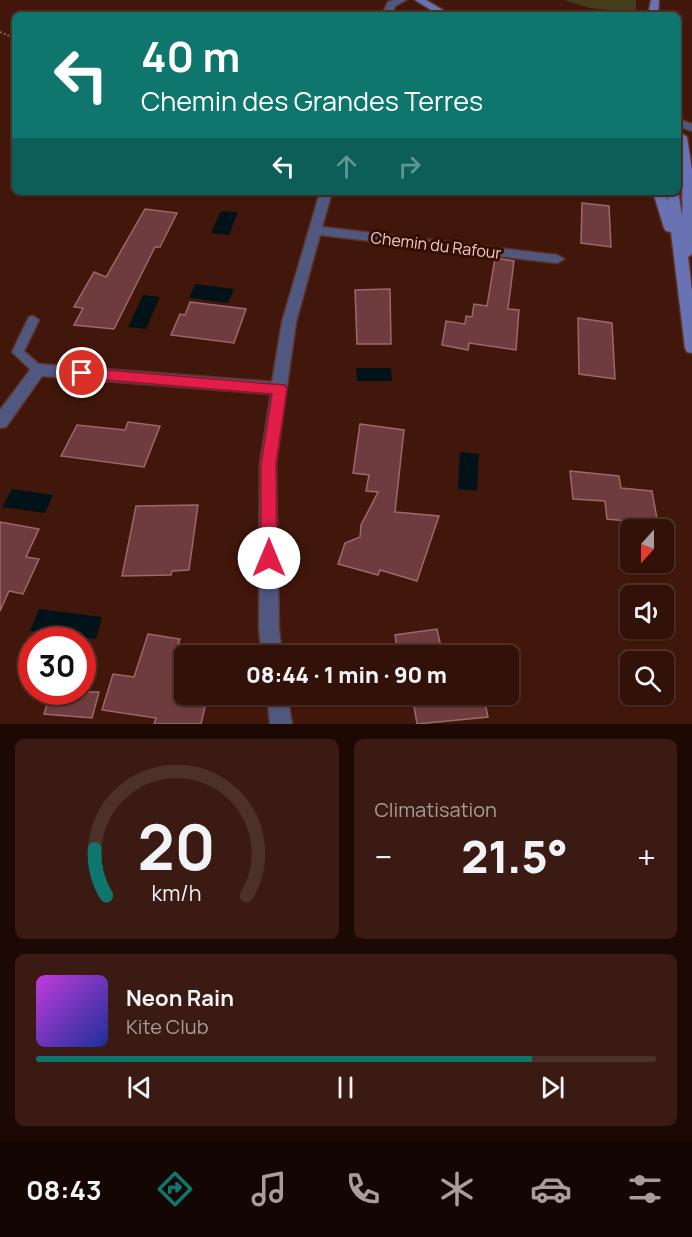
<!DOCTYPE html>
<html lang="fr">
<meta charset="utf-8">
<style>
:root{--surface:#321108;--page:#3a1a12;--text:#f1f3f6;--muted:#a89d9c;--line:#4d3129;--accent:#0f766e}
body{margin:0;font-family:Manrope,sans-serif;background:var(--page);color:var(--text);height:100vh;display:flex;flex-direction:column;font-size:22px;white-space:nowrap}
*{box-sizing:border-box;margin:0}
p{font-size:20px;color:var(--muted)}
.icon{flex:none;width:33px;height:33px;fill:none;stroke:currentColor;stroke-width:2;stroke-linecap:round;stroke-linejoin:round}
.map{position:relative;height:724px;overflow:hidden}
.panel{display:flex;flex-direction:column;gap:15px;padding:15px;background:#1c0904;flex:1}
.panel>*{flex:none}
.hud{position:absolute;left:12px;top:12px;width:669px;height:183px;border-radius:9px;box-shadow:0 2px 4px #0004,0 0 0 2px var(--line);background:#0f766e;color:#fff;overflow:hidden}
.needle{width:39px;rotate:201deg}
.fabs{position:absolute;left:620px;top:519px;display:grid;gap:12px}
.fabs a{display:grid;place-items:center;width:54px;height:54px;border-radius:9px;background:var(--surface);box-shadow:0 2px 4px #0004,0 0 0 2px var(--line);font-size:30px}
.speed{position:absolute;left:18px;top:627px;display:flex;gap:12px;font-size:30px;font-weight:700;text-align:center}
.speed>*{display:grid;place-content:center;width:78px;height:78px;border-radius:50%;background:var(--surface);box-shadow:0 2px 4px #0004,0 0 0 2px var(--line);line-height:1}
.speed .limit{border:9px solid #d22;background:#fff;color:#111}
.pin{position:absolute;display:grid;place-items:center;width:51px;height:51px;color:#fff;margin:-26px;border:3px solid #fff;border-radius:50%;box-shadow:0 2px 6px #0007}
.me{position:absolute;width:66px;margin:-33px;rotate:0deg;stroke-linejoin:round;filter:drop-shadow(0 0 4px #0008)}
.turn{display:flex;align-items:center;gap:21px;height:126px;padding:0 30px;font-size:27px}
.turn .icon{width:78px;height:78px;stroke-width:2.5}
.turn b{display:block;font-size:42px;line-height:51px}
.lanes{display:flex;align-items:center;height:57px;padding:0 30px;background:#0003;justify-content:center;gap:30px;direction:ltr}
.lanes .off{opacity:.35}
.big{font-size:45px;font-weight:800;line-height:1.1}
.panel .widget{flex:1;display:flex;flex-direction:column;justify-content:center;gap:9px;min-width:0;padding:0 21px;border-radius:9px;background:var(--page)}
.panel .dial{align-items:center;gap:0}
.dial svg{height:156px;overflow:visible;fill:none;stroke:var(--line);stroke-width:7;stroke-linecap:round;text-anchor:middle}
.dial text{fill:var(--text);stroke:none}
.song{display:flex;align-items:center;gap:18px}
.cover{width:72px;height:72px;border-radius:9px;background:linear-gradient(135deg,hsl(290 70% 55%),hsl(230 70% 35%))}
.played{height:6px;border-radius:3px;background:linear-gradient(90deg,var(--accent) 80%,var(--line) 80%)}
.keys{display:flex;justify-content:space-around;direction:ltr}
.heat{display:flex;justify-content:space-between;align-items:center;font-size:33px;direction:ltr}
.panel .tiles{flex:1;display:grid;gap:15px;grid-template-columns:1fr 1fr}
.widget:last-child{grid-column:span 2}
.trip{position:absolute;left:174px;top:645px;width:345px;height:60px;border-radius:9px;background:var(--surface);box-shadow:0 2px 4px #0004,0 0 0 2px var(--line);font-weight:800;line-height:60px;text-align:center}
.dock{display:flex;height:96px;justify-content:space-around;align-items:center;background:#140703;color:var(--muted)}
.dock .icon{width:42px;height:42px}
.dock .active{color:var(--accent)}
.dock b{font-size:27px;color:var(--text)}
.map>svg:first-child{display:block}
</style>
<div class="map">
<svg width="692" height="724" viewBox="0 0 692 724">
<rect width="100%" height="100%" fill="#42170b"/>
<polygon fill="#443c1b" points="564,0 636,0 636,13 590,8"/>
<g fill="#011318">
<polygon points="221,211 238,212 229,235 211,233"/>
<polygon points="195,284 234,289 228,303 189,298"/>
<polygon points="143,295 160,297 146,329 128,327"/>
<polygon points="356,368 391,368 392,381 357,381"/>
<polygon points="460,452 479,454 477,491 458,489"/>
<polygon points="12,489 53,495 45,513 2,507"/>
<polygon points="39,609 102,617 96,639 30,631"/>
</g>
<g fill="#6e3c3f" stroke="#9e676a" stroke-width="1.5">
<polygon points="582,203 609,206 611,247 581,243"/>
<polygon points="145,209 177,213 160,247 155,247 114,329 74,325 83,308 74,307 94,272 106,277"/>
<polygon points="495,258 514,261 508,309 519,310 516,350 469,343 468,350 442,345 446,321 465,324 466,316 472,317 474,304 487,306"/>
<polygon points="390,289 391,344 357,344 355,290"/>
<polygon points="190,302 246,309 234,343 171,335 180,314 185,315"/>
<polygon points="578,318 612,323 615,379 579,374"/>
<polygon points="128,422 160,426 144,467 61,456 77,425 125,430"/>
<polygon points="360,424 404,430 395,512 439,516 417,581 380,570 378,575 338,564 345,543 360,537 361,525 378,492 366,491 369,475 353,473"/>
<polygon points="570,471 619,476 621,488 652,491 658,524 607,519 605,501 573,499"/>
<polygon points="198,505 189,570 172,571 171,575 122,576 136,506"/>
<polygon points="0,522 39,529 26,557 39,559 23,594 9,591 0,611"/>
<polygon points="437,629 443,656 398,656 395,635"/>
<polygon points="148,634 180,639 178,644 196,647 193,656 184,656 184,684 181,694 208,694 201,724 154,724 156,718 102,710 113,674 134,677"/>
<polygon points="51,692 99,692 92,718 44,714"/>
<polygon points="412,694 483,694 488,717 417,724"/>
</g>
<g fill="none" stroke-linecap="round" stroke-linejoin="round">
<defs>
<polygon id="lane" points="33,316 39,320 24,351 42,367 44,370 42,373 34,373 12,352 29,317"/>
<g id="street">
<polygon points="394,0 406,0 395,6 392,15 382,15 388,2"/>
<polygon points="678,119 692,124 692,131 678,126"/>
<polygon points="320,192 332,192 322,227 557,255 564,259 557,263 320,235 296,322 276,464 279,629 282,656 262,656 259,629 260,464 271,394 42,376 6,427 0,428 0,410 33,366 38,364 272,382 282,322"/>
<polygon points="267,694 287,694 292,724 270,724"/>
</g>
<g id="secondary">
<polygon points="415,0 426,0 451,15 439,15"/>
<polygon points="651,0 659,0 658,15 648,15"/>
<path d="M678,131L687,137L692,170V254L688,257L692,291V353L687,352L685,348L671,232L666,231L664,228L653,192H665L668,202L667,192L678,190L682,216C684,187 678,160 678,131Z"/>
</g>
</defs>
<use href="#lane" stroke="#5d3429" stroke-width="3"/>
<use href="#street" stroke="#5d3429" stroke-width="3"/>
<use href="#secondary" stroke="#5d3429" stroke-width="3"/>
<polyline stroke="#856056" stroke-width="2" stroke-dasharray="2 2" stroke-linecap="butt" points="0,32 15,38"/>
<use href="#lane" fill="#515880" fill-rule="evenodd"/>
<use href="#street" fill="#515880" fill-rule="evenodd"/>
<use href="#secondary" fill="#6973b3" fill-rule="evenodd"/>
</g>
<polygon fill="#e11d48" stroke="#92132f" stroke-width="1.5" points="82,368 285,385 287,389 276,464 277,558 275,564 269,566 263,564 261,558 261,464 272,394 82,378 75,373"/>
<g text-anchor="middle" stroke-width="6" stroke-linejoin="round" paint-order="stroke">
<g font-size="16" fill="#eccfc7" stroke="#370d03">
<text transform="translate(436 245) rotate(7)" y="6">Chemin du Rafour</text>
</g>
</g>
</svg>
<div class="fabs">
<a><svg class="needle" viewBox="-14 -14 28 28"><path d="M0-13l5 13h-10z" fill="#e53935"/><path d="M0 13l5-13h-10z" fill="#a89d9c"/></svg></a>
<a><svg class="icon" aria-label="sound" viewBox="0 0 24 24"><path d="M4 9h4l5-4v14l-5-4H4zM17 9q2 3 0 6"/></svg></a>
<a><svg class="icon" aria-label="search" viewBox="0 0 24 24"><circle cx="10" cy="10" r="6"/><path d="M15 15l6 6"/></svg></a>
</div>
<div class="speed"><div class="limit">30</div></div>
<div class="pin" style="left:82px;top:373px;background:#d93025"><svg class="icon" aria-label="arrive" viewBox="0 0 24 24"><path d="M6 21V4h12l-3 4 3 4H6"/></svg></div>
<svg class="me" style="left:269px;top:558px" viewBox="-20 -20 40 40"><circle r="19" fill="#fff"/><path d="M0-13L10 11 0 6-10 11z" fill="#e11d48"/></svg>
<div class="trip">08:44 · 1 min · 90 m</div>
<div class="hud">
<div class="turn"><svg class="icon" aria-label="left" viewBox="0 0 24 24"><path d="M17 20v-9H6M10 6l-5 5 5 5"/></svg><div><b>40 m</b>Chemin des Grandes Terres</div></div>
<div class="lanes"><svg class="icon" aria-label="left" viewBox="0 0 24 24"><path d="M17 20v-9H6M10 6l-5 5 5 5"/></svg><svg class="icon off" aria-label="ahead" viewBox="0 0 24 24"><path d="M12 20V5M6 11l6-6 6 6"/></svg><svg class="icon off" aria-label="right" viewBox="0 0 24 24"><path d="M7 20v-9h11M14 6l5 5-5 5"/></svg></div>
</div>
</div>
<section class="panel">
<div class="tiles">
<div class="widget dial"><svg viewBox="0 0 100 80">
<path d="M14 69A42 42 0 1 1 86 69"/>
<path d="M14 69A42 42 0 0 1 8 45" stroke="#0f766e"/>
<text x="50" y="56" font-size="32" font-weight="700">20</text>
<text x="50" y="72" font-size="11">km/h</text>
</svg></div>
<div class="widget"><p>Climatisation</p>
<div class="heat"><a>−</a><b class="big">21.5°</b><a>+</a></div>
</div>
<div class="widget">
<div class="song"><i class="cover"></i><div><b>Neon Rain</b><p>Kite Club</p></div></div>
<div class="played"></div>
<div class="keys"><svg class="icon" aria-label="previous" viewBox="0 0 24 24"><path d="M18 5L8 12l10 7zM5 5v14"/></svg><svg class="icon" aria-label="pause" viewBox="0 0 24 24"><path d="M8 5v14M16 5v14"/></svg><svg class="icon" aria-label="next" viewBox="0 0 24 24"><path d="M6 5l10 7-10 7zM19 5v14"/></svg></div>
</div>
</div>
</section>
<nav class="dock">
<b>08:43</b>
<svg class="icon active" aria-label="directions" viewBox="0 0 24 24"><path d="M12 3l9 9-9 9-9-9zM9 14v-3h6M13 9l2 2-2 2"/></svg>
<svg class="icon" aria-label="music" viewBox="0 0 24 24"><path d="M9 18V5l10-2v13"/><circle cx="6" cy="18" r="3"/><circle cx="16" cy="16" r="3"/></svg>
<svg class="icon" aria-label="phone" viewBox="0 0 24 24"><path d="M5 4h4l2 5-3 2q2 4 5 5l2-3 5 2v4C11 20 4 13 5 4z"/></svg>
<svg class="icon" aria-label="climate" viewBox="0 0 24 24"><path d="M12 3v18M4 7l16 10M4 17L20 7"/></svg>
<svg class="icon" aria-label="car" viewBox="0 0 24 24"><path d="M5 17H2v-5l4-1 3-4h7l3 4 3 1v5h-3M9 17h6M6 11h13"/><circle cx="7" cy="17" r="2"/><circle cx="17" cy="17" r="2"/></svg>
<svg class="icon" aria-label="filters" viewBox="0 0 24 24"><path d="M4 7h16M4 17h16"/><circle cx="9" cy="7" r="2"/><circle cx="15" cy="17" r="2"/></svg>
</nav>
